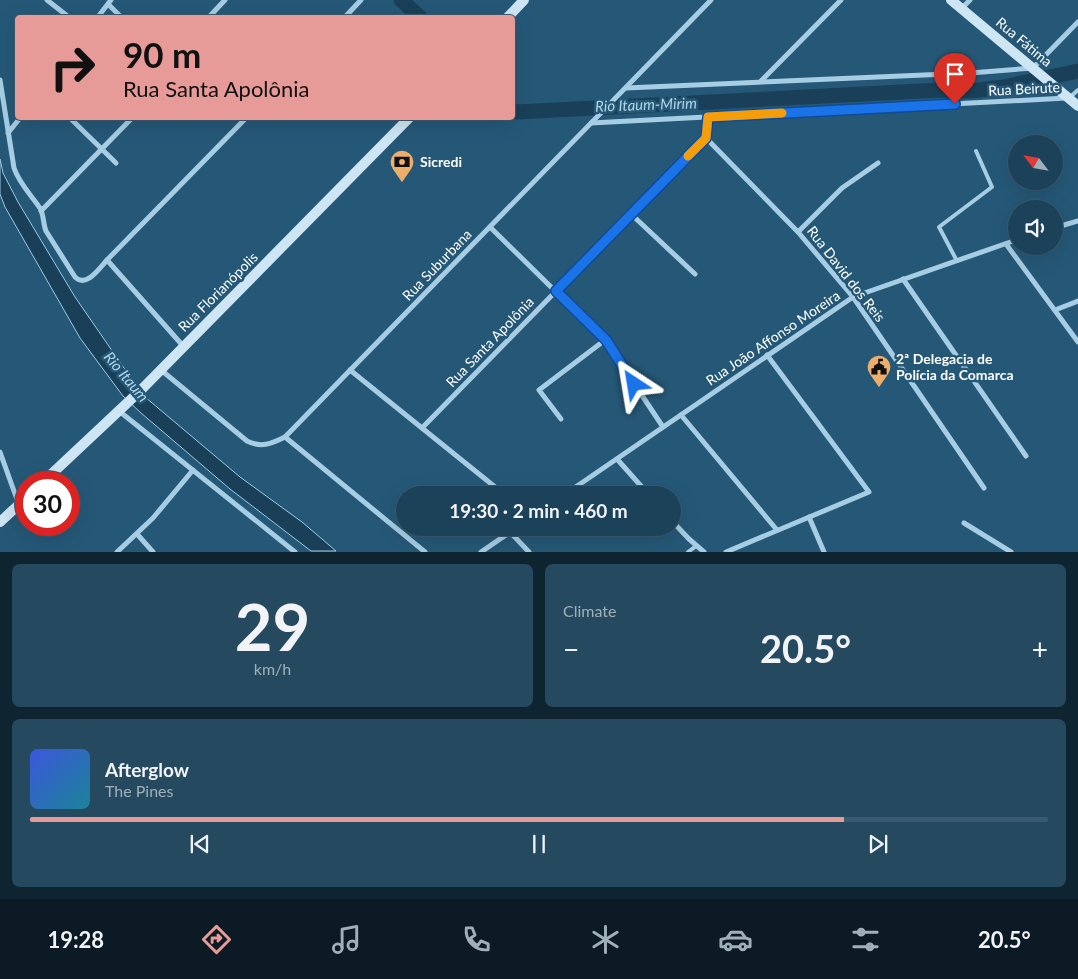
<!DOCTYPE html>
<meta charset="utf-8">
<style>
:root{--surface:#1c4259;--page:#25495f;--text:#f1f3f6;--muted:#a0b0ba;--line:#3a5b6f;--accent:#e69b98}
body{margin:0;font-family:Lato,sans-serif;background:var(--page);color:var(--text);height:100vh;display:flex;flex-direction:column;font-size:19px;white-space:nowrap}
*{box-sizing:border-box;margin:0}
p{font-size:16px;color:var(--muted)}
.icon{flex:none;width:28px;height:28px;fill:none;stroke:currentColor;stroke-width:2;stroke-linecap:round;stroke-linejoin:round}
.map{position:relative;height:552px;overflow:hidden}
.sheet{display:flex;flex-direction:column;gap:12px;padding:12px;background:#0f2431;flex:1}
.sheet>*{flex:none}
.hud{position:absolute;left:15px;top:15px;width:500px;height:105px;border-radius:5px;box-shadow:0 5px 20px #0002,0 0 0 1px var(--line);background:#e69b98;color:#111;overflow:hidden}
.needle{width:32px;rotate:301deg}
.buttons{position:absolute;left:1008px;top:135px;display:grid;gap:10px}
.buttons a{display:grid;place-items:center;width:55px;height:55px;border-radius:50%;background:var(--surface);box-shadow:0 5px 20px #0002,0 0 0 1px var(--line);font-size:25px}
.speed{position:absolute;left:15px;top:471px;display:flex;gap:10px;font-size:25px;font-weight:700;text-align:center}
.speed>*{display:grid;place-content:center;width:65px;height:65px;border-radius:50%;background:var(--surface);box-shadow:0 5px 20px #0002,0 0 0 1px var(--line);line-height:1}
.speed .limit{border:8px solid #d22;background:#fff;color:#111}
.pin{position:absolute;display:grid;place-items:center;width:42px;height:42px;color:#fff;margin:-51px -21px;border-radius:50% 50% 50% 0;rotate:-45deg;box-shadow:0 0 5px #0007}
.pin .icon{rotate:45deg}
.me{position:absolute;width:55px;margin:-28px;rotate:327deg;stroke-linejoin:round;filter:drop-shadow(0 0 4px #0008)}
.turn{display:flex;align-items:center;gap:18px;height:105px;padding:0 25px;font-size:22px}
.turn .icon{width:65px;height:65px;stroke-width:2.5}
.turn b{display:block;font-size:35px;line-height:42px}
.big{font-size:38px;font-weight:700;line-height:1.1}
.sheet .tile{flex:1;display:flex;flex-direction:column;justify-content:center;gap:8px;min-width:0;padding:0 18px;border-radius:8px;background:var(--page)}
.sheet .dial{align-items:center;gap:0}
.dial b{font-size:65px;line-height:1}
.song{display:flex;align-items:center;gap:15px}
.cover{width:60px;height:60px;border-radius:8px;background:linear-gradient(135deg,hsl(230 70% 55%),hsl(190 70% 35%))}
.played{height:5px;border-radius:2px;background:linear-gradient(90deg,var(--accent) 80%,var(--line) 80%)}
.keys{display:flex;justify-content:space-around;direction:ltr}
.heat{display:flex;justify-content:space-between;align-items:center;font-size:28px;direction:ltr}
.sheet .tiles{flex:1;display:grid;gap:12px;grid-template-columns:1fr 1fr}
.tile:last-child{grid-column:span 2}
.trip{position:absolute;left:396px;top:486px;width:285px;height:50px;border-radius:25px;background:var(--surface);box-shadow:0 5px 20px #0002,0 0 0 1px var(--line);font-weight:700;line-height:50px;text-align:center}
.dock{display:flex;height:80px;justify-content:space-around;align-items:center;background:#0b1a24;color:var(--muted)}
.dock .icon{width:35px;height:35px}
.dock .selected{color:var(--accent)}
.dock b{font-size:22px;color:var(--text)}
.map>svg:first-child{display:block}
</style>
<div class="map">
<svg width="1078" height="552" viewBox="0 0 1078 552">
<rect width="100%" height="100%" fill="#255877"/>
<polygon fill="#194058" stroke="#9acae4" points="0,159 3,173 18,202 75,297 135,384 145,397 240,477 302,522 336,551 311,551 230,489 141,413 123,396 80,338 5,207 0,194"/>
<g fill="none" stroke-linecap="round" stroke-linejoin="round">
<g stroke="#194058" stroke-width="15">
<polyline points="401,0 421,18"/>
<polyline points="512,110 517,112 940,90 971,91 1003,87 1078,71"/>
</g>
<g stroke="#a6cde3" stroke-width="4">
<polyline points="1069,98 1078,90"/>
<polyline points="957,261 939,227 992,187 976,151"/>
<polyline points="688,552 696,546"/>
</g>
<g stroke="#a6cde3" stroke-width="5">
<polyline points="47,0 70,18"/>
<polyline points="108,4 122,18"/>
<polyline points="962,8 970,0"/>
<polyline points="97,18 111,0"/>
<polyline points="208,18 225,0"/>
<polyline points="344,18 361,0"/>
<path d="M0,80L14,168C19,183 31,195 40,208C44,215 43,224 46,231L75,277C86,288 99,269 107,260"/>
<polyline points="761,81 841,0"/>
<polyline points="626,88 970,73 1033,68 1078,22"/>
<polyline points="70,118 116,163"/>
<polyline points="591,123 1067,98"/>
<polyline points="8,133 20,118"/>
<polyline points="706,138 798,232 853,297 984,488"/>
<polyline points="41,211 132,118"/>
<polyline points="631,214 695,274"/>
<polyline points="490,227 605,340 663,427"/>
<polyline points="1054,228 1078,221"/>
<polyline points="798,232 842,188 878,163"/>
<polyline points="1006,244 1078,342"/>
<polyline points="903,279 1026,456"/>
<polyline points="1055,310 1078,301"/>
<polyline points="184,347 107,260 246,118"/>
<path d="M161,370L247,441C261,448 271,444 285,437L711,0"/>
<polyline points="350,370 505,495"/>
<polyline points="119,411 295,552"/>
<polyline points="681,415 777,530"/>
<polyline points="561,419 539,390 605,340"/>
<polyline points="422,428 706,138 708,117"/>
<polyline points="285,437 425,552"/>
<polyline points="0,452 19,505"/>
<polyline points="617,459 649,495"/>
<polyline points="564,495 853,297 1016,240"/>
<polyline points="809,517 824,552"/>
<polyline points="672,521 689,539 704,552"/>
<polyline points="964,523 1011,552"/>
<polyline points="510,532 529,552"/>
<polyline points="137,534 153,552"/>
<polyline points="117,552 153,518 193,470"/>
<polyline points="481,552 516,528"/>
<polyline points="726,552 869,492 767,355"/>
</g>
<g stroke="#cee5f3" stroke-width="10">
<polyline points="951,0 1078,106"/>
<polyline points="507,18 524,0"/>
<polyline points="43,482 141,390 409,118"/>
<polyline points="0,522 26,498"/>
</g>
</g>
<g fill="none" stroke-linecap="round" stroke-linejoin="round">
<defs>
<polyline id="route" points="634,384 606,340 556,291 706,138 708,117 955,104"/>
</defs>
<use href="#route" stroke="#114b97" stroke-width="12"/>
<use href="#route" stroke="#1a73e8" stroke-width="9"/>
<polyline stroke="#f59e0b" stroke-width="9" points="688,156 706,138 708,117 782,113"/>
</g>
<defs>
<symbol id="bank-pin" viewBox="-11 -11 22 30"><path d="M0 17L-7.5 6A9.5 9.5 0 1 1 7.5 6Z" fill="#ecae6a" stroke="#255877"/><path d="M-6-4H6V4H-6ZM0-2.3a2.3 2.3 0 1 0 0 4.6a2.3 2.3 0 1 0 0-4.6Z" fill="#111"/></symbol>
<symbol id="civic-pin" viewBox="-11 -11 22 30"><path d="M0 17L-7.5 6A9.5 9.5 0 1 1 7.5 6Z" fill="#ecae6a" stroke="#255877"/><path d="M-.6-6.5H3V-4.5H.6V-3L4-1V1h2V6H-6V1h2V-1L-.6-3ZM-1.2 2.5V6h2.4V2.5Z" fill="#111"/></symbol>
</defs>
<g fill-rule="evenodd">
<use href="#bank-pin" x="388" y="148" width="28" height="38"/>
<use href="#civic-pin" x="865" y="353" width="28" height="38"/>
</g>
<g text-anchor="middle" stroke-width="5" stroke-linejoin="round" paint-order="stroke">
<g font-size="14" fill="#fff" stroke="#255877">
<text transform="translate(1024 42) rotate(40)" y="5">Rua Fátima</text>
<text transform="translate(1024 89) rotate(-3)" y="5">Rua Beirute</text>
<text transform="translate(437 265) rotate(-46)" y="5">Rua Suburbana</text>
<text transform="translate(846 274) rotate(52)" y="5">Rua David dos Reis</text>
<text transform="translate(218 292) rotate(-45)" y="5">Rua Florianópolis</text>
<text transform="translate(773 338) rotate(-34)" y="5">Rua João Affonso Moreira</text>
<text transform="translate(490 342) rotate(-46)" y="5">Rua Santa Apolônia</text>
</g>
<g font-size="14" font-weight="bold" fill="#fff" stroke="#255877" text-anchor="start">
<text x="420" y="167">Sicredi</text>
<text x="896" y="364">2ª Delegacia de<tspan x="896" dy="16">Polícia da Comarca</tspan></text>
</g>
<g font-size="15" font-style="italic" fill="#b1d6eb" stroke="#255877">
<text transform="translate(646 105) rotate(-2)" y="5">Rio Itaum-Mirim</text>
<text transform="translate(126 377) rotate(50)" y="5">Rio Itaum</text>
</g>
</g>
</svg>
<div class="buttons">
<a><svg class="needle" viewBox="-14 -14 28 28"><path d="M0-13l5 13h-10z" fill="#e53935"/><path d="M0 13l5-13h-10z" fill="#a0b0ba"/></svg></a>
<a><svg class="icon" aria-label="sound" viewBox="0 0 24 24"><path d="M4 9h4l5-4v14l-5-4H4zM17 9q2 3 0 6"/></svg></a>
</div>
<div class="speed"><div class="limit">30</div></div>
<div class="pin" style="left:955px;top:104px;background:#d93025"><svg class="icon" aria-label="arrive" viewBox="0 0 24 24"><path d="M6 21V4h12l-3 4 3 4H6"/></svg></div>
<svg class="me" style="left:634px;top:384px" viewBox="-20 -20 40 40"><path d="M0-17L14 15 0 8-14 15z" fill="#1a73e8" stroke="#fff" stroke-width="4"/></svg>
<div class="trip">19:30 · 2 min · 460 m</div>
<div class="hud">
<div class="turn"><svg class="icon" aria-label="right" viewBox="0 0 24 24"><path d="M7 20v-9h11M14 6l5 5-5 5"/></svg><div><b>90 m</b>Rua Santa Apolônia</div></div>
</div>
</div>
<section class="sheet">
<div class="tiles">
<div class="tile dial"><b>29</b><p>km/h</p></div>
<div class="tile"><p>Climate</p>
<div class="heat"><a>−</a><b class="big">20.5°</b><a>+</a></div>
</div>
<div class="tile">
<div class="song"><i class="cover"></i><div><b>Afterglow</b><p>The Pines</p></div></div>
<div class="played"></div>
<div class="keys"><svg class="icon" aria-label="previous" viewBox="0 0 24 24"><path d="M18 5L8 12l10 7zM5 5v14"/></svg><svg class="icon" aria-label="pause" viewBox="0 0 24 24"><path d="M8 5v14M16 5v14"/></svg><svg class="icon" aria-label="next" viewBox="0 0 24 24"><path d="M6 5l10 7-10 7zM19 5v14"/></svg></div>
</div>
</div>
</section>
<nav class="dock">
<b>19:28</b>
<svg class="icon selected" aria-label="directions" viewBox="0 0 24 24"><path d="M12 3l9 9-9 9-9-9zM9 14v-3h6M13 9l2 2-2 2"/></svg>
<svg class="icon" aria-label="music" viewBox="0 0 24 24"><path d="M9 18V5l10-2v13"/><circle cx="6" cy="18" r="3"/><circle cx="16" cy="16" r="3"/></svg>
<svg class="icon" aria-label="phone" viewBox="0 0 24 24"><path d="M5 4h4l2 5-3 2q2 4 5 5l2-3 5 2v4C11 20 4 13 5 4z"/></svg>
<svg class="icon" aria-label="climate" viewBox="0 0 24 24"><path d="M12 3v18M4 7l16 10M4 17L20 7"/></svg>
<svg class="icon" aria-label="car" viewBox="0 0 24 24"><path d="M5 17H2v-5l4-1 3-4h7l3 4 3 1v5h-3M9 17h6M6 11h13"/><circle cx="7" cy="17" r="2"/><circle cx="17" cy="17" r="2"/></svg>
<svg class="icon" aria-label="filters" viewBox="0 0 24 24"><path d="M4 7h16M4 17h16"/><circle cx="9" cy="7" r="2"/><circle cx="15" cy="17" r="2"/></svg>
<b>20.5°</b>
</nav>
